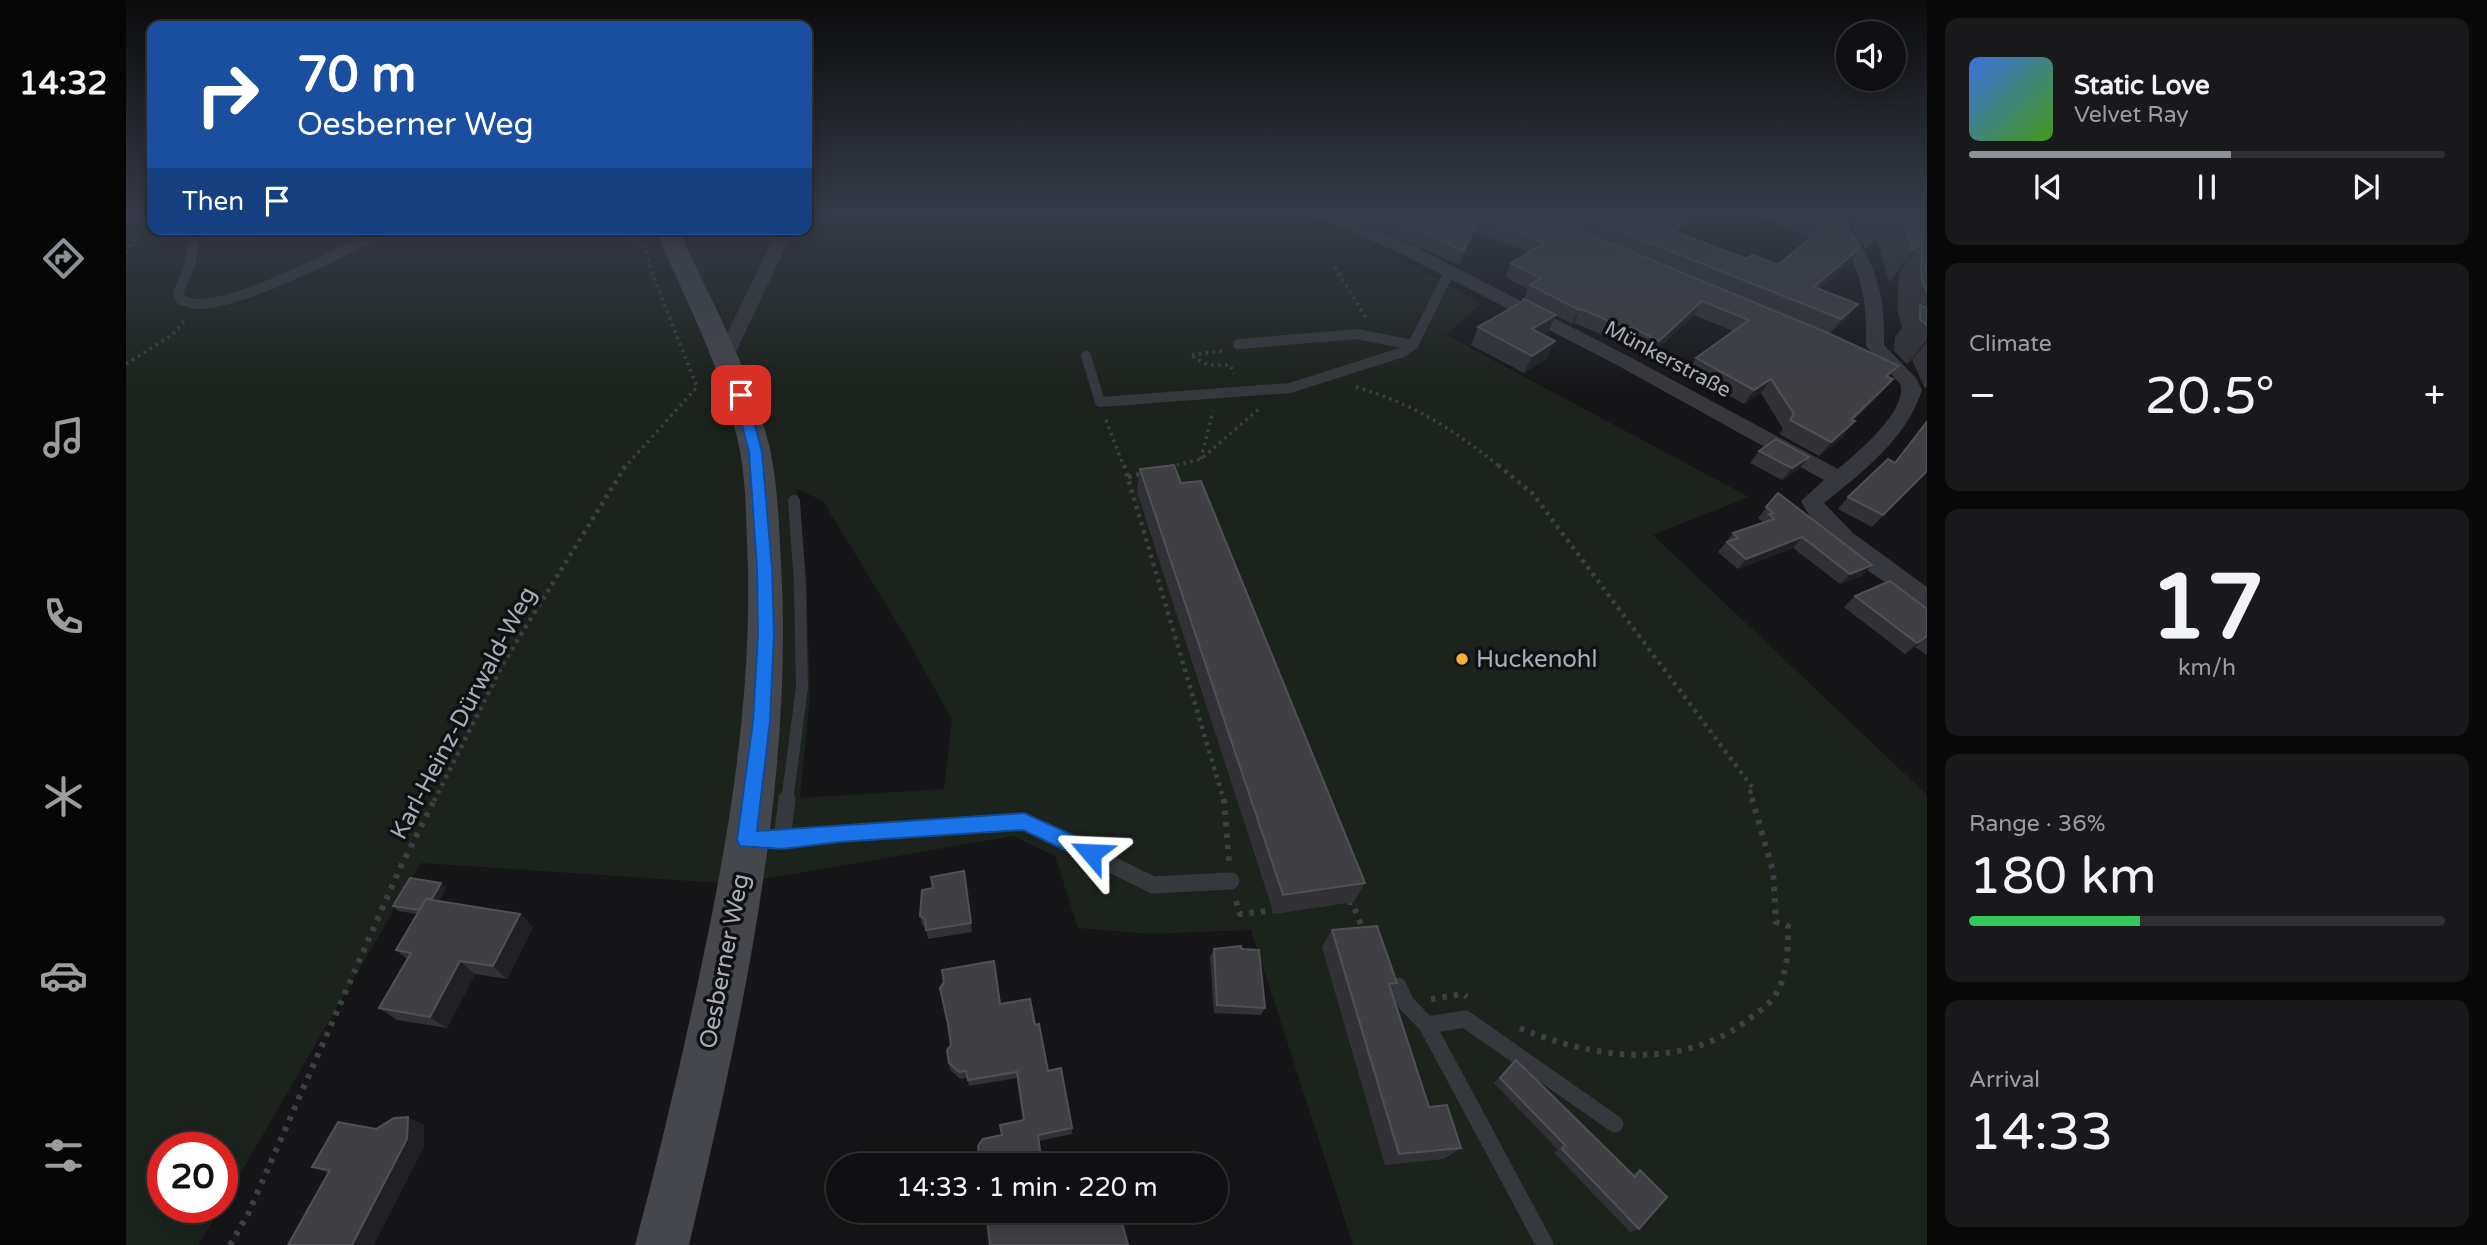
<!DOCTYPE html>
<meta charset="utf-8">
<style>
:root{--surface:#101012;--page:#19191b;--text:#f1f3f6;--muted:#9c9d9f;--line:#303032;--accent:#8c9099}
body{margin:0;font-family:"Varela Round",sans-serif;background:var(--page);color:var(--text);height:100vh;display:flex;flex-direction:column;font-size:26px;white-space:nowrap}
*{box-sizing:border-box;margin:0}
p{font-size:23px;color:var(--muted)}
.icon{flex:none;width:38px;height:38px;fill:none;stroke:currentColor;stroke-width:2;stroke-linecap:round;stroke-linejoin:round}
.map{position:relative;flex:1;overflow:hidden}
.side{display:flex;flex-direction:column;gap:18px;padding:18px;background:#09090a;width:560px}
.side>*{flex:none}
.guide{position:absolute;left:21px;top:21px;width:665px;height:214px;border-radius:14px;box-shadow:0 4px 18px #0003,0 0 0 2px var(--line);background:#1a4fa0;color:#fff;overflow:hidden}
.controls{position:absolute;left:1710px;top:21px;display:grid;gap:14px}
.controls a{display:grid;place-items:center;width:70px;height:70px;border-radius:50%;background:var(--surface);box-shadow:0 4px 18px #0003,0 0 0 2px var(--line);font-size:35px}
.speed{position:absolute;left:21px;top:1132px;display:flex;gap:14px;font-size:35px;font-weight:700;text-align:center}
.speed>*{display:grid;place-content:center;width:91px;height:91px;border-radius:50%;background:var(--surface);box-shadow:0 4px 18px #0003,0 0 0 2px var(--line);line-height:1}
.speed .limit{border:10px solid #d22;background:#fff;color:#111}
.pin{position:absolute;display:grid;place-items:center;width:60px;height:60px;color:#fff;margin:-30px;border-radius:14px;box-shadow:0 4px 10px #0006}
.me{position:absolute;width:77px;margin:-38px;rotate:296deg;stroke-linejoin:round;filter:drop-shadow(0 0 5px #0008)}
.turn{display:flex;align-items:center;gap:24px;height:147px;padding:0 35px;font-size:32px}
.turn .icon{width:91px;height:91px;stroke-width:2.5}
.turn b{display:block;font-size:49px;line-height:60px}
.then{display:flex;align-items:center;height:66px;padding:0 35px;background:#0003;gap:14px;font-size:26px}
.big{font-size:52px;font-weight:600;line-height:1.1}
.side .tile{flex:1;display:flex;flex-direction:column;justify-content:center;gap:10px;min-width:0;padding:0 24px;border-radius:14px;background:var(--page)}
.side .dial{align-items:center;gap:0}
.dial b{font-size:91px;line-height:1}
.song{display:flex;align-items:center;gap:21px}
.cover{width:84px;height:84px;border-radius:10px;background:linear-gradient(135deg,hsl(220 70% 55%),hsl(100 70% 35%))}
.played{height:7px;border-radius:4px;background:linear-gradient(90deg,var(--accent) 55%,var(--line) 55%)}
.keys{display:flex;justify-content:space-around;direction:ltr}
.heat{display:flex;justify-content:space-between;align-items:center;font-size:38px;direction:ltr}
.charge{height:10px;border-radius:5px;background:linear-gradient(90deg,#34c759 36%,var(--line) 0)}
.trip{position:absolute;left:700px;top:1153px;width:402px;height:70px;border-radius:35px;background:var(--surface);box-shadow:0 4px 18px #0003,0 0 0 2px var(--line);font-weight:600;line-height:70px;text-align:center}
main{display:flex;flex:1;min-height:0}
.tab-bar{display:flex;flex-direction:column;width:126px;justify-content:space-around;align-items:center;background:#060607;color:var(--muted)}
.tab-bar .icon{width:49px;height:49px}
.tab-bar .on{color:var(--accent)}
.tab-bar b{font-size:32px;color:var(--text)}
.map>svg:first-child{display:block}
</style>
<main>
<nav class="tab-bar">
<b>14:32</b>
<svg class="icon on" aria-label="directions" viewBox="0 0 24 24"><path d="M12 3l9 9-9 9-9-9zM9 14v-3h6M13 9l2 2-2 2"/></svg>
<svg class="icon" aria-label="music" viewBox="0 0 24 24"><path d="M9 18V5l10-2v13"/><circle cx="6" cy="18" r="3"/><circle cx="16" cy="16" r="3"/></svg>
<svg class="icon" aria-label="phone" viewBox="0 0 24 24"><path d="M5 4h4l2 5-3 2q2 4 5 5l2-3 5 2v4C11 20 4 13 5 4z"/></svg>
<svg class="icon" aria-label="climate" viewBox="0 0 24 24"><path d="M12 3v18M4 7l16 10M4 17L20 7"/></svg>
<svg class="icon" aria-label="car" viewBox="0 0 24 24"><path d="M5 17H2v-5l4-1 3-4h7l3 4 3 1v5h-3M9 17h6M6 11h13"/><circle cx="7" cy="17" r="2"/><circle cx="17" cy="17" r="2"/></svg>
<svg class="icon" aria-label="filters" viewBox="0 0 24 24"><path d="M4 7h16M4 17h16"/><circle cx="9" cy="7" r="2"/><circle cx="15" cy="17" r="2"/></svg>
</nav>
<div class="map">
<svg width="1801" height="1245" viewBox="0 0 1801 1245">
<rect width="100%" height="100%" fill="#161618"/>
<path fill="#1c231d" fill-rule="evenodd" d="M0,215H26V229H681V215H1146L1220,230L1355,304L1320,335L1623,497L1527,535L1801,795V1245H1227L1125,930L1024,934L952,928L929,856L887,836L609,884L295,863L96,1205V1148H37V1208H95L72,1245H0ZM671,489L697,501L784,644L826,720L818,789L674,798L684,694L680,574Z"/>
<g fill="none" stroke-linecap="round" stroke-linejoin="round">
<g stroke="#3d3f44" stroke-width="3.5" stroke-dasharray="2.5 4.5" stroke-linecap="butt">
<polyline points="497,229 502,239 519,246 526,273 571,387 499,467"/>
<polyline points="0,253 21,215"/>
<polyline points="1209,267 1240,318"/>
<polyline points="1096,351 1064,355 1082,365 1104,365 1108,374"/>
<polyline points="0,364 46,335 60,319"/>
<path d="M1230,387C1288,404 1327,429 1374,467"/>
<polyline points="980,420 998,467"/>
<polyline points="1075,459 1087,411"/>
<polyline points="1044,467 1075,459 1134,408"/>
</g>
<g stroke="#3d3f44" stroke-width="4.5" stroke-dasharray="3.5 5" stroke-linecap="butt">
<polyline points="998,465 1098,801"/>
<polyline points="1372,465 1407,494 1629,791"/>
<polyline points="1044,467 1050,465"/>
<polyline points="1002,477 1018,473"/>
<polyline points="308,801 378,662 500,465"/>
<polyline points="1627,801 1624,792 1630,791"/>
</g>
<g stroke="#3d3f44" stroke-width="6" stroke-dasharray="4.5 7" stroke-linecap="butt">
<polyline points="1098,799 1103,862"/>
<polyline points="1110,901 1114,914 1151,910"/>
<polyline points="1222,902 1226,902 1238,932"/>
<polyline points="1305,999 1337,994 1341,997"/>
<path d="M1394,1028C1464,1058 1553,1071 1619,1022C1629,1014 1643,1006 1650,994C1662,974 1662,948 1662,926L1650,922L1647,871L1626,799"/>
<polyline points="104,1245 122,1214 274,868 309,799"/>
</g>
<g stroke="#37383d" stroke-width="10">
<path d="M70,229L64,265L52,293L55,300C60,301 66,304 71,304C113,306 220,250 260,229"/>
<polyline points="1112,344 1231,334 1287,345"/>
<polyline points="960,356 974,402 1164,388 1277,352 1287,345 1323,272"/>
</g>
<polyline stroke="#37383d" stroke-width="12" points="661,801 676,688 674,585 668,501"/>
<g stroke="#37383d" stroke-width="17">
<polyline points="628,840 898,821 1027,885 1105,881"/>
<polyline points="656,840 661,799"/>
<polyline points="1272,986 1280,1003 1301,1025 1419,1245"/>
<polyline points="1301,1025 1339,1019 1489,1124"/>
</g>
<g fill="#37383d" fill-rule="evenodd">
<path d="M1186,215L1222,218L1286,245L1502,356L1712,469C1730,454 1783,410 1774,384L1740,346C1741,294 1735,268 1706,225L1708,222H1720C1750,266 1759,291 1758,345L1790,378L1796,390C1781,438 1736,473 1698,503L1727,533L1801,587V608L1793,605C1751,576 1698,547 1675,501L1698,480L1489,364L1274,253Z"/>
<polygon points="652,229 668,229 608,356 599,362 592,360 590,356"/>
</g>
<path fill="#45474d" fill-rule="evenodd" d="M529,229H552C585,301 625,371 644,449C652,486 653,526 655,565C668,787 614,1029 563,1245H509C533,1156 554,1067 573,977C602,842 625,706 622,567C620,529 621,489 614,451C599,373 560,302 529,229Z"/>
</g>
<g fill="#323236">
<polygon points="1222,215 1544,215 1552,233 1620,259 1652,265 1684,238 1631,215 1714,215 1734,248 1725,262 1693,289 1721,318 1704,333 1515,256 1773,366 1763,377 1755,393 1727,421 1718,436 1693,456 1653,434 1657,429 1635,393 1618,404 1561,372 1570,358 1607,331 1568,315 1525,355 1497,342 1495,343 1448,323 1446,324 1429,315 1422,332 1417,335 1429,341 1421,358 1398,373 1345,345 1352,327 1395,303 1398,299 1402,289 1379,277 1385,263 1403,252 1348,231 1333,265"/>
<polygon points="1736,215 1801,215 1801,386 1799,389 1786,360 1781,364 1768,351 1769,337 1776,328 1771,308 1773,273 1763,282 1751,240 1740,250 1727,229"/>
<polygon points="1801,420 1801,473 1800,472 1746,527 1712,509 1722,497 1768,463"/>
<polygon points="1633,451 1673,469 1656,480 1624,463"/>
<polygon points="1014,469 1055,483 1239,883 1228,902 1148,914 1011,492"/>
<polygon points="1652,493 1736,576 1714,584 1667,548 1612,569 1592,552 1607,533 1636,523 1637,522 1632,518"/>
<polygon points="1729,596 1801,609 1801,655 1789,647 1779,654 1718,607"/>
<polygon points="838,871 846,932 802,939 800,928 796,925 794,916 807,888"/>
<polygon points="320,888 313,901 394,914 407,927 381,979 349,974 321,1028 271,1020 253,1008 281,959 270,950 291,914 272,911 267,906"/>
<polygon points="1206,930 1271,983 1265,991 1303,1107 1335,1148 1318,1159 1259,1165 1196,947"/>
<polygon points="1088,949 1139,1008 1135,1015 1088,1013 1084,957"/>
<polygon points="874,1004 909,1025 922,1071 946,1128 946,1134 913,1141 875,1135 897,1120 891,1078 843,1086 841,1078 834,1079 824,1070 821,1050"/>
<polygon points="1390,1060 1506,1174 1514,1170 1513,1229 1504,1232 1428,1153 1432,1150 1368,1083 1384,1065"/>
<polygon points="298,1125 298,1147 202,1173 186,1167 250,1129"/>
</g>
<g fill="#212124">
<polygon points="1766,215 1769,215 1751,240 1740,250 1762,218"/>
<polygon points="1353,217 1348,231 1333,265 1338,251"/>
<polygon points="1559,221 1551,235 1547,231"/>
<polygon points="103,229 129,229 131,243 91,251 80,234"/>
<polygon points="1796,242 1773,273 1763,282 1787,250"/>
<polygon points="1734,248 1725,262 1678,301 1688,287"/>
<polygon points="1576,301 1568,315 1525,355 1533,341"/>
<polygon points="1732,304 1721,318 1704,333 1715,319"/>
<polygon points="1455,309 1448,323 1446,324 1453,310"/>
<polygon points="1430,315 1422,332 1398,347 1406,329"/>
<polygon points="1505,327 1497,342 1495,343 1502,329"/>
<polygon points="1801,339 1801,342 1786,360 1781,364"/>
<polygon points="1429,341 1421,358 1398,373 1406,356"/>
<polygon points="1773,366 1761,380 1760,376"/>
<polygon points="1645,379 1635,393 1618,404 1628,390"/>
<polygon points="1767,379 1755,393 1714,434 1725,420"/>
<polygon points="1729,421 1718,436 1693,456 1705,442"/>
<polygon points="1683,457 1673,469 1656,480 1666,468"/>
<polygon points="1676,537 1667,548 1612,569 1620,559"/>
<polygon points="1746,565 1736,576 1714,584 1724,574"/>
<polygon points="1801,636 1789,647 1779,654 1791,643"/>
<polygon points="315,883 320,888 304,916 299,911"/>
<polygon points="394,914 407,927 381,979 367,966"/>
<polygon points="334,961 349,974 321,1028 304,1017"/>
<polygon points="282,1117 298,1125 298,1147 248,1245 226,1245"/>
</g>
<g fill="#3f3f44" stroke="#4f5156" stroke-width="2">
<polygon points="1257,215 1416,215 1700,332 1773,366 1760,376 1767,379 1725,420 1729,421 1705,442 1664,420 1668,414 1645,379 1628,390 1570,358 1623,320 1576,301 1533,341 1505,327 1502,329 1455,309 1453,310 1404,285 1415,278 1385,263 1419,243 1353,217 1338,251"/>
<polygon points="1454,215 1544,215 1559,221 1547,231 1620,259 1626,255 1652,265 1698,227 1671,215 1714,215 1734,248 1688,287 1732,304 1715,319"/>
<polygon points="1775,215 1795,215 1797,219 1798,215 1801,215 1801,293 1795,276 1796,242 1787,250"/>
<polygon points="80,229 103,229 80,234"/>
<polygon points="1398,299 1430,315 1406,329 1429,341 1406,356 1352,327 1399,300 1396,300"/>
<polygon points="1794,305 1801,308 1801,326 1794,319"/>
<polygon points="1801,422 1801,471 1757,515 1722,497 1762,459 1769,463"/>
<polygon points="1650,439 1683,457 1666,468 1633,451"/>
<polygon points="1048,465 1055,483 1075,481 1239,883 1157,895 1014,469"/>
<polygon points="1652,493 1746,565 1724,574 1676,537 1620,559 1601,542 1612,538 1607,533 1648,519 1643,514 1647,513 1640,507"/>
<polygon points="1764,581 1801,609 1801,636 1791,643 1729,596"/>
<polygon points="838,871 845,923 800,930 799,919 794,916 796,890 807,888 805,877"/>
<polygon points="284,878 315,883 306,899 300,899 293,910 267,906"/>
<polygon points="300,899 394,914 367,966 334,961 304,1017 253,1008 285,953 270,950"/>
<polygon points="1251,926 1271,983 1263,984 1303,1107 1321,1105 1335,1148 1273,1154 1206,930"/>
<polygon points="1115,946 1116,949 1133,950 1139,1008 1091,1005 1088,949"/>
<polygon points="868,961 874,1004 904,999 909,1025 913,1024 922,1071 935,1068 946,1128 912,1135 916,1166 855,1166 852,1146 857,1139 876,1135 874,1125 898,1120 891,1072 842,1080 840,1071 833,1072 823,1063 821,1050 825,1045 822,1024 814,988 818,982 816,970"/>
<polygon points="1390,1060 1509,1177 1514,1170 1541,1197 1513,1229 1436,1149 1439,1145 1374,1078"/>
<polygon points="282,1117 281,1139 226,1245 162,1245 204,1170 186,1167 212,1122 250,1129 268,1118"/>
<polygon points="860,1211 993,1211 1002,1245 864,1245"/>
</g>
<linearGradient id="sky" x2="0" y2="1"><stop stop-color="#0c0c0d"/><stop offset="0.55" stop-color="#363c48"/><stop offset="1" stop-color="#363c48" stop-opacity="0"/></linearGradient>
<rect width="1801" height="390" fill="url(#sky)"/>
<polygon fill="#1a73e8" stroke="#114b97" stroke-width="2" points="615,391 621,395 636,452 646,568 648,634 644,721 631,831 898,813 971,846 974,853 971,859 965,861 958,859 897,830 713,842 656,849 614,846 611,840 627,721 632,634 631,568 623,452 608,395"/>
<circle fill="#f2b134" stroke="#111113" stroke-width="2.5" cx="1336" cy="659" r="7"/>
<g text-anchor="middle" stroke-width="7" stroke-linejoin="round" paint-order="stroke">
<g font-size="21" fill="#a8adb8" stroke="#111113">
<text transform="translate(1542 359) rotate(28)" y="7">Münkerstraße</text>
</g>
<g font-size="24" fill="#a8adb8" stroke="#111113" text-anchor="start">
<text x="1350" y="667">Huckenohl</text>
</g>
<g font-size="24" fill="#a8adb8" stroke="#111113">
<text transform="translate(337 713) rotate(-62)" y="8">Karl-Heinz-Dürwald-Weg</text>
<text transform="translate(598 961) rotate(-79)" y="8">Oesberner Weg</text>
</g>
</g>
</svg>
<div class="controls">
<a><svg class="icon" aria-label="sound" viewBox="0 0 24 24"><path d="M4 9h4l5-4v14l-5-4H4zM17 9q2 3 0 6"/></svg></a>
</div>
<div class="speed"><div class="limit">20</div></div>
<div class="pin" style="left:615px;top:395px;background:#d93025"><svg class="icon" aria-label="arrive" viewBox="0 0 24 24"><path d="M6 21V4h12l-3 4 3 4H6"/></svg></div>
<svg class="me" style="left:965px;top:853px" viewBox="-20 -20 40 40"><path d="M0-17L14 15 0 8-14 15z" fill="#1a73e8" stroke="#fff" stroke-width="4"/></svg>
<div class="trip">14:33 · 1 min · 220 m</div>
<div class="guide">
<div class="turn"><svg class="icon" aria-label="right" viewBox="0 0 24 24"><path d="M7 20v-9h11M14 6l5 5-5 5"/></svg><div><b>70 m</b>Oesberner Weg</div></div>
<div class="then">Then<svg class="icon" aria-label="arrive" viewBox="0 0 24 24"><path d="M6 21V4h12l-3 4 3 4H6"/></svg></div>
</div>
</div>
<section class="side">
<div class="tile">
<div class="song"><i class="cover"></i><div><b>Static Love</b><p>Velvet Ray</p></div></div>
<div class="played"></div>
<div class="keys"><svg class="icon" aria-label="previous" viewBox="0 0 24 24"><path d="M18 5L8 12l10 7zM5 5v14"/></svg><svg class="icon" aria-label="pause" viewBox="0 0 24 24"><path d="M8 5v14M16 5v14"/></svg><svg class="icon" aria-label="next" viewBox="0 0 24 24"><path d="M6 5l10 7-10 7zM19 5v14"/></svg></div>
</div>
<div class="tile"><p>Climate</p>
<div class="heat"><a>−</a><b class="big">20.5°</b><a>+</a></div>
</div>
<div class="tile dial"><b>17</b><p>km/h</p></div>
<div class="tile"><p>Range · 36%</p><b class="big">180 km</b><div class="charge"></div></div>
<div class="tile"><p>Arrival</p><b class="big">14:33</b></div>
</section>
</main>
